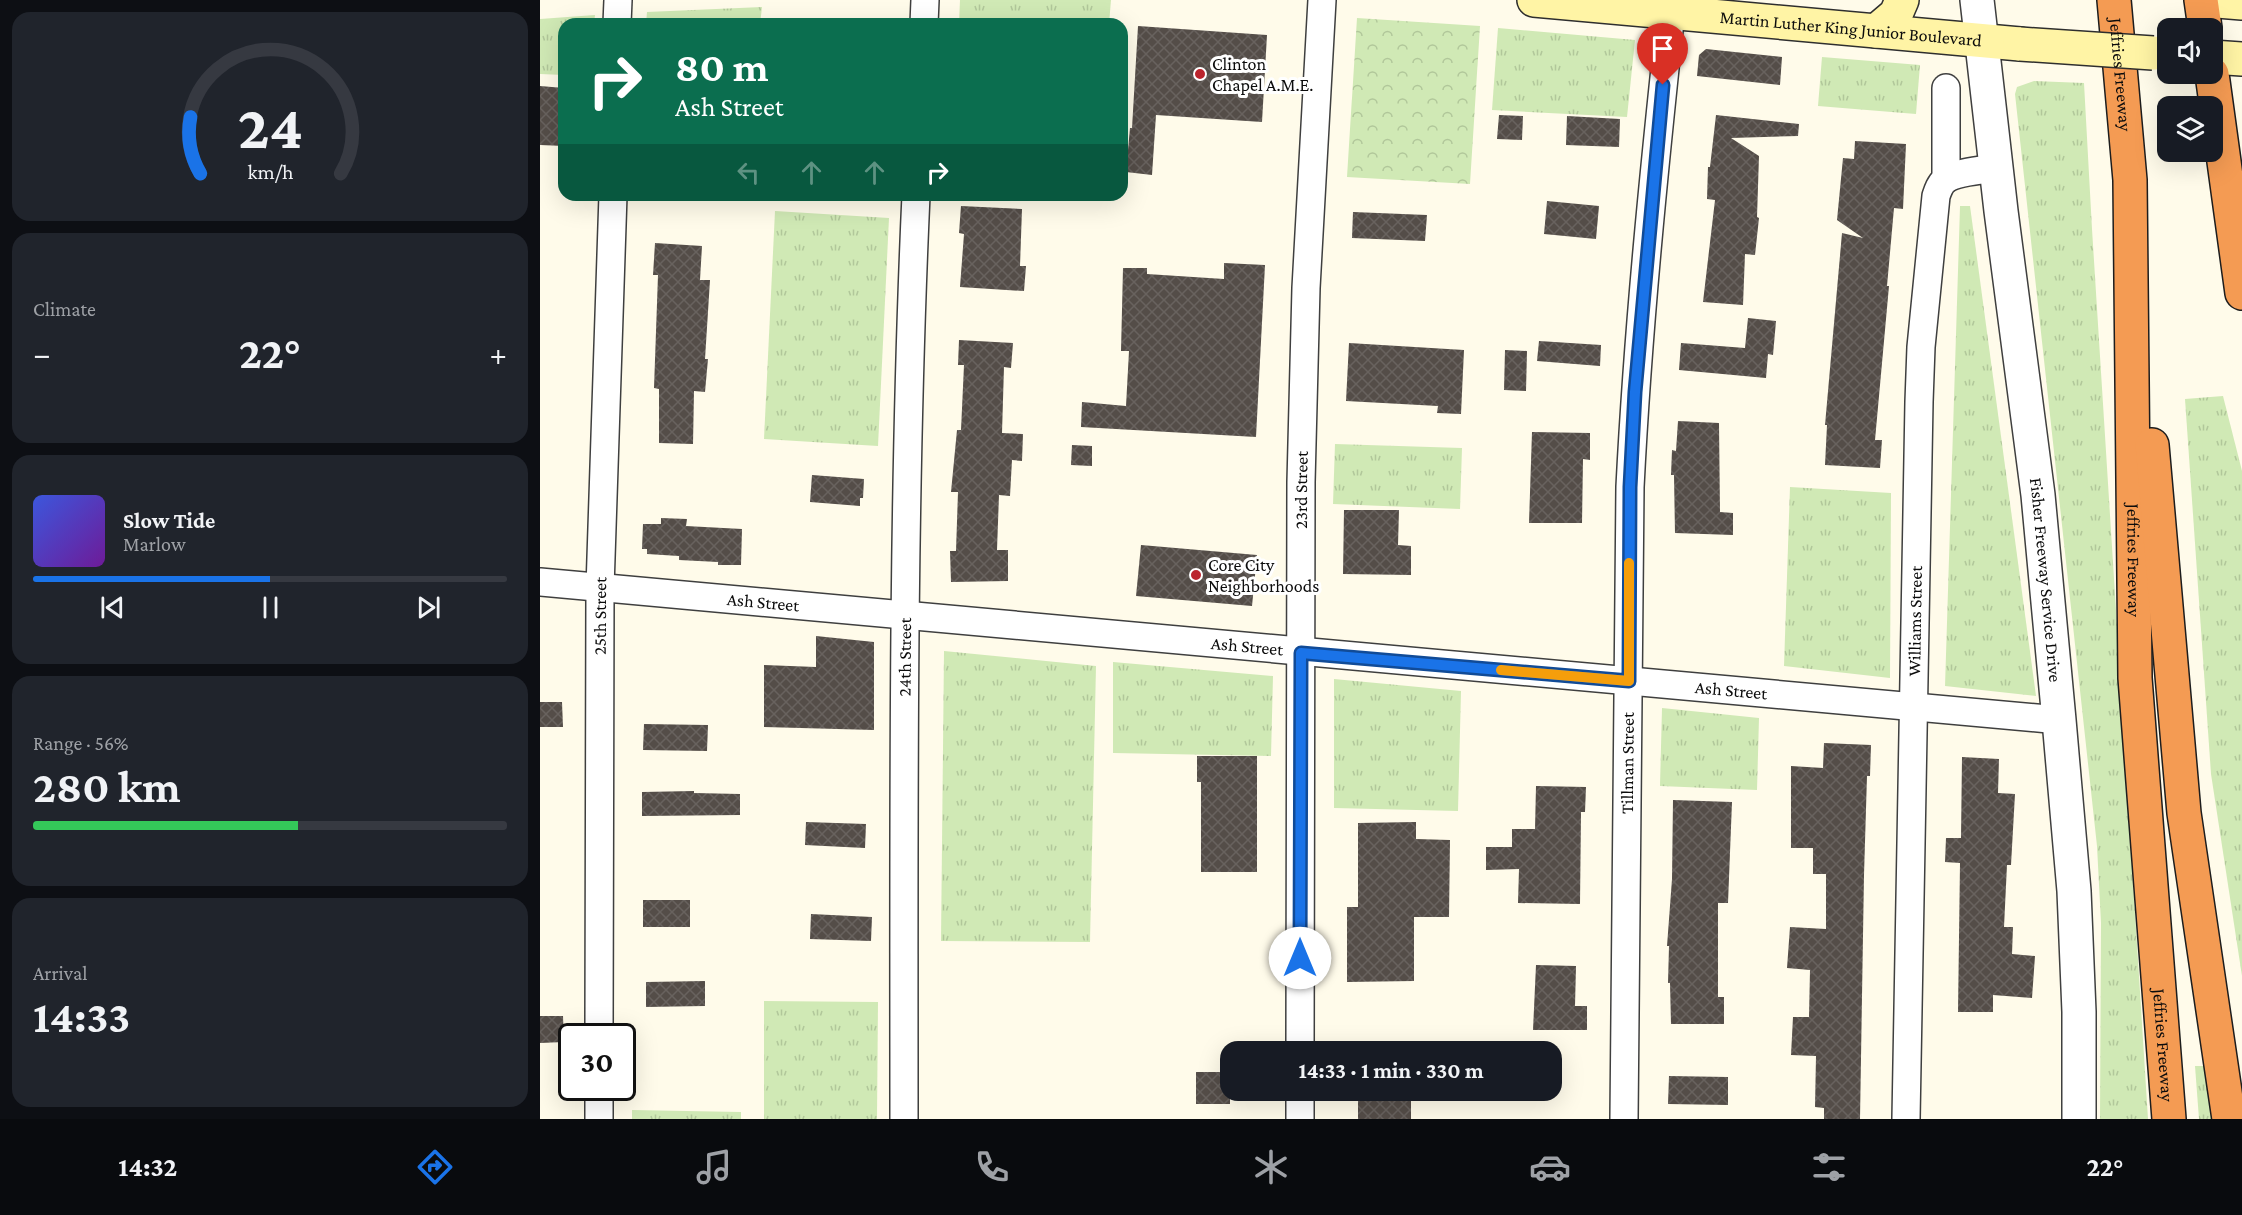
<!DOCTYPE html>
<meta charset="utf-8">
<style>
:root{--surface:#171b24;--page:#20242c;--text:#f1f3f6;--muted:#9ea1a6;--line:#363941;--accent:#1a73e8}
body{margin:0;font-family:"Crimson Pro",serif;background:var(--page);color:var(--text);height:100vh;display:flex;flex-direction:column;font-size:22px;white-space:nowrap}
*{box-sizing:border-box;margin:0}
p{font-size:20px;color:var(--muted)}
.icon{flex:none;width:33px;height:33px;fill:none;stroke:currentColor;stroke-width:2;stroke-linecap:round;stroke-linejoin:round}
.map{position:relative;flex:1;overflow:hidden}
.drawer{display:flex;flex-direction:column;gap:12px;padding:12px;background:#0d0f14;width:540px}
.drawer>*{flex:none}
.banner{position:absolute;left:18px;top:18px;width:570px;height:183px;border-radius:18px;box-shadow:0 6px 24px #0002;background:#0b6e4f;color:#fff;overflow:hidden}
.fabs{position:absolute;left:1617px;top:18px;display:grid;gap:12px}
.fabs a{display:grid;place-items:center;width:66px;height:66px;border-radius:12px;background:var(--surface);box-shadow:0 6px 24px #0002;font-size:30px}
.speed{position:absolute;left:18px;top:1023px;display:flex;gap:12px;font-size:30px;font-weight:700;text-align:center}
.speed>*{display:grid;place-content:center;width:78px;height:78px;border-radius:50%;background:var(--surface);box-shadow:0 6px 24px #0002;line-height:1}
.speed .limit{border:3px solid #111;border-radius:9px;background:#fff;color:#111}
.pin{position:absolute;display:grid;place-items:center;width:51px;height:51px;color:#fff;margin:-62px -26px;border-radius:50% 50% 50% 0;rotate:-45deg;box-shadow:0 0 6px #0007}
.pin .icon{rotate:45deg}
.me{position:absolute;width:66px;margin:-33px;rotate:0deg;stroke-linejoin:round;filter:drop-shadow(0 0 4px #0008)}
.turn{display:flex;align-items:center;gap:21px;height:126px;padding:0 18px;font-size:27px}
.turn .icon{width:78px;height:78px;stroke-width:2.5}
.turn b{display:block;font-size:42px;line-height:51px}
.lanes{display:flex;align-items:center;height:57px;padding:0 18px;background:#0003;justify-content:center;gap:30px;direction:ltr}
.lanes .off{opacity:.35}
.big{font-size:45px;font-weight:700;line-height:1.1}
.drawer .widget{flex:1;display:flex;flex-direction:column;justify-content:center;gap:9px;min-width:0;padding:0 21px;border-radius:18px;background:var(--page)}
.drawer .dial{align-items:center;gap:0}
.dial svg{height:156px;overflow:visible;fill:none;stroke:var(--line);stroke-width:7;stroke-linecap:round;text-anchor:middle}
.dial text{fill:var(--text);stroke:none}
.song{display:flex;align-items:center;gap:18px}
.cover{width:72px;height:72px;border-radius:9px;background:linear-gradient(135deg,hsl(230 70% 55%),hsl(280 70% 35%))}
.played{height:6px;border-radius:3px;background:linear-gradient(90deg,var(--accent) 50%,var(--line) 50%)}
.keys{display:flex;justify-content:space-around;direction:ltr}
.heat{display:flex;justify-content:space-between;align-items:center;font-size:33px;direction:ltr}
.charge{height:9px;border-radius:4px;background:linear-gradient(90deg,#34c759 56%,var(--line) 0)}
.trip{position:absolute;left:680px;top:1041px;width:342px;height:60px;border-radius:18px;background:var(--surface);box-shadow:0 6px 24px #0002;font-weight:700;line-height:60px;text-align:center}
.tab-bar{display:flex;height:96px;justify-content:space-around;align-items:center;background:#090b0e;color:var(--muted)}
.tab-bar .icon{width:42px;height:42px}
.tab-bar .selected{color:var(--accent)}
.tab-bar b{font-size:27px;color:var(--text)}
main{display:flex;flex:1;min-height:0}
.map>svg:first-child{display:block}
</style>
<main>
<section class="drawer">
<div class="widget dial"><svg viewBox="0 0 100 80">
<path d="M14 69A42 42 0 1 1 86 69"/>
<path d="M14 69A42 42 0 0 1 9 40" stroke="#1a73e8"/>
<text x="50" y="56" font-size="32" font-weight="700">24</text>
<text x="50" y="72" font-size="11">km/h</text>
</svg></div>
<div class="widget"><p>Climate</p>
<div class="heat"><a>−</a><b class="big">22°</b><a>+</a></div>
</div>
<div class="widget">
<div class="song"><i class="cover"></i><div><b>Slow Tide</b><p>Marlow</p></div></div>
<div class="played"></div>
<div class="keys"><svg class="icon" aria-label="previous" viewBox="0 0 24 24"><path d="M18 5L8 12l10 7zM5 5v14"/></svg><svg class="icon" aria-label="pause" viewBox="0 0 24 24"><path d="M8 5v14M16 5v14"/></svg><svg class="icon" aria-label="next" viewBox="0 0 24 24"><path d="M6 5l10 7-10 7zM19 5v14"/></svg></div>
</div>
<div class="widget"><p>Range · 56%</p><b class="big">280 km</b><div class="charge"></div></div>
<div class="widget"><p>Arrival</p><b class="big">14:33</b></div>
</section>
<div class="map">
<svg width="1702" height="1119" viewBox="0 0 1702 1119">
<defs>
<pattern id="grass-tufts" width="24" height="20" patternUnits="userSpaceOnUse" patternTransform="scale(1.5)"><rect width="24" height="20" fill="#d0e9b5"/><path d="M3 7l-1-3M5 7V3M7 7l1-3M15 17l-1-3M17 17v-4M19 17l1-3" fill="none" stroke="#b1c79a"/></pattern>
<pattern id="park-crowns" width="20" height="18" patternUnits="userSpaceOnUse" patternTransform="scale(1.5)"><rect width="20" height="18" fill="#d0e9b5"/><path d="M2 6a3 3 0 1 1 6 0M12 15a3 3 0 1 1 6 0" fill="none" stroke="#b1c79a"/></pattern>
<pattern id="building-cross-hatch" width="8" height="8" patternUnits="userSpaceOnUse" patternTransform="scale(1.5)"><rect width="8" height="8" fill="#544d48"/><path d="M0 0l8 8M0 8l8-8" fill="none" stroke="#68625e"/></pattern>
</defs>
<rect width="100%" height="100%" fill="#fffbea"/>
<g fill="url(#grass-tufts)">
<polygon points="420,0 571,0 569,24 419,24"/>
<polygon points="222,7 220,24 106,24 107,12"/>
<polygon points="55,15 54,24 24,24 24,75 0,74 0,19"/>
<polygon points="958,28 1095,40 1087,117 952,110"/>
<polygon points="1282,57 1380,65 1376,114 1278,106"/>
<polygon points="1494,81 1544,83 1552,229 1608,1119 1560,1119 1561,923 1557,846 1475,94 1477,87"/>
<polygon points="1420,206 1430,206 1496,696 1405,686"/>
<polygon points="235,211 349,218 338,446 224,439"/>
<polygon points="1683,396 1702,471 1702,976 1671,774 1645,399"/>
<polygon points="795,444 922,448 920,509 793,504"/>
<polygon points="1250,487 1351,493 1350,678 1244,666"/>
<polygon points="404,651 556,666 550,942 401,941"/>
<polygon points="573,662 733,676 731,756 573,753"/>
<polygon points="794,679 921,691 918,811 794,808"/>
<polygon points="1122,708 1219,718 1217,790 1120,786"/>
<polygon points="224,1001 338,1002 337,1119 224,1119"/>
<polygon points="1655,1066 1664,1066 1672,1119 1659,1119"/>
<polygon points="92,1110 201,1112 201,1119 92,1119"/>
</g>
<polygon fill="url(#park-crowns)" points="817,18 940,26 930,184 807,177"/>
<g fill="url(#building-cross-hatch)">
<polygon points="598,26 727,35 722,122 616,115 612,175 586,172 590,128 592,128"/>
<polygon points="1166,49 1242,57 1240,85 1157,76 1159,55"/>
<polygon points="0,86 24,88 24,146 0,145"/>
<polygon points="959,115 983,116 982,140 957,139"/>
<polygon points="1176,115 1259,124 1258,136 1191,138 1219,156 1217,217 1219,218 1215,255 1205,254 1203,305 1163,302 1175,200 1167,199 1168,167 1170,167"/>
<polygon points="1027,116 1080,119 1079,147 1026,145"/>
<polygon points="1315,141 1366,144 1363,209 1354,208 1347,286 1349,286 1335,440 1342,440 1340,468 1285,465 1287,425 1285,425 1302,233 1323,238 1297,220 1303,158 1314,159"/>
<polygon points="1007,201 1059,206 1056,239 1004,234"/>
<polygon points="421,206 482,209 480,266 486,266 484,291 420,287 424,234 419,233"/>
<polygon points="813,212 887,215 885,241 812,238"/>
<polygon points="115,243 162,246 160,280 170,280 165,359 168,359 165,392 154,391 153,444 119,443 119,389 114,388 118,275 113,275"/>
<polygon points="684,263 725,265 716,437 541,427 542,402 586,406 589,351 581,351 583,268 607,268 607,274 684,279"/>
<polygon points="1208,318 1236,321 1233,355 1228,354 1226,378 1139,370 1141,343 1205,348"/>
<polygon points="419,340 473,343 471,368 464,367 462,433 483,434 482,461 472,460 470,496 459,495 457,550 468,550 468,581 411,582 410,551 416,551 418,492 411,492 417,430 421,430 424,365 418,365"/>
<polygon points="999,341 1061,345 1060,366 997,361"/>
<polygon points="809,343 924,350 921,414 897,413 898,406 806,401"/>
<polygon points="965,350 987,351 986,391 964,390"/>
<polygon points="1138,421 1179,423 1180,512 1193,513 1193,535 1135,533 1134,475 1131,475 1132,450 1136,451"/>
<polygon points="992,432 1050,433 1050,460 1043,459 1042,523 989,523"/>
<polygon points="532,445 552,446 552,466 531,465"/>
<polygon points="272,475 324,479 323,498 320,498 320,506 270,502"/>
<polygon points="804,510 859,510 858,545 871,546 871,575 803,574"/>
<polygon points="121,518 147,519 146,526 202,529 201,565 178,565 178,562 139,560 139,556 107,554 107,549 102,549 103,524 121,524"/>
<polygon points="601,545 717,555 712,606 596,596"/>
<polygon points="276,636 334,642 334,730 224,727 224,665 276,667"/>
<polygon points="0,702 22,702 23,727 0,727"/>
<polygon points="104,724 168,725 167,751 103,750"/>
<polygon points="1284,743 1331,745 1330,776 1327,776 1324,875 1320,1119 1284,1119 1284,1108 1275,1107 1276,1056 1251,1055 1253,1017 1269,1017 1270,970 1247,968 1250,927 1286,929 1286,874 1273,874 1273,848 1251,848 1251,766 1283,768"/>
<polygon points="657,756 717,756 717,872 661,872 661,782 657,782"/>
<polygon points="1422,757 1459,759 1458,793 1475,794 1471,865 1467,865 1464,927 1473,927 1472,954 1495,956 1492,998 1453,995 1453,1012 1418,1012 1420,863 1405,862 1406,838 1421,838"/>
<polygon points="996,786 1046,787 1045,812 1041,812 1040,904 978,903 979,869 946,870 946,847 972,847 972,829 995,829"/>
<polygon points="154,791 154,793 200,794 200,815 102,816 102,792"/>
<polygon points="1133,800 1192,802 1188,903 1178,903 1178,997 1184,997 1184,1024 1131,1024 1130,983 1128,983 1129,946 1127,946 1132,879"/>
<polygon points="266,822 326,824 325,848 265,845"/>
<polygon points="876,822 876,839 910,840 909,917 874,917 874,981 807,982 807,907 818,907 818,823"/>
<rect x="103" y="900" width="47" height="27"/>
<polygon points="271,914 332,917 331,941 270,939"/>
<polygon points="996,965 1036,966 1035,1006 1047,1006 1047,1030 993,1030"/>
<polygon points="165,981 165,1006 106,1007 106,982"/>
<polygon points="0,1016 23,1016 24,1042 0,1043"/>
<rect x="656" y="1072" width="34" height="32"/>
<polygon points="1129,1076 1188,1077 1188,1105 1128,1104"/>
<rect x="818" y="1096" width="53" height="23"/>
</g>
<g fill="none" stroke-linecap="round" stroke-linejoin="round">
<defs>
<g id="minor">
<polyline points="77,24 78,0"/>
<polyline points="384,24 385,0"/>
<polyline points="1406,179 1406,88"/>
<path id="s1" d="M0,582L1519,720"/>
<path id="s2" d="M59,1036L60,588L73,195"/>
<path id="s3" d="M760,1052L761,482L766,288L782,0"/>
<polyline points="59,1119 59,1088"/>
<path id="s4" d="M364,1119C364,811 362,503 376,195"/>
<polyline points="760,1119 760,1090"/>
<path id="s5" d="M1084,1119L1090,487C1098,328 1114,170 1131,12"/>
<path id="s6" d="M1366,1119L1379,402L1381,347L1396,196C1398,190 1400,184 1405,180C1415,172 1444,170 1457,168"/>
</g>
<g id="tertiary">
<path id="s7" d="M1437,0L1461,211L1498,495L1519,720L1534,891L1539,1012V1119"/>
</g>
<g id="secondary">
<path id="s8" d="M994,0L1480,44"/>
<polyline points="1665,0 1702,3"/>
<polyline points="1336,31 1356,14 1362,0"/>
<polyline points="1672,57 1702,59"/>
</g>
<g id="motorway">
<path id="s9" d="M1574,0L1590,180L1595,678L1629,1119"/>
<polyline points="1661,0 1665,28"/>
<polyline points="1672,74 1702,293"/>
<polyline points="1612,445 1644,813 1689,1119"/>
</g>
</defs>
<use href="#minor" stroke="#3f3f3f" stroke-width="30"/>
<use href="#tertiary" stroke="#3f3f3f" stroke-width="36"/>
<use href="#secondary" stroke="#2e2e2e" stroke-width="36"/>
<use href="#motorway" stroke="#1d1d1d" stroke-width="36"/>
<use href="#minor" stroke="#fff" stroke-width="27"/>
<use href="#tertiary" stroke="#fff" stroke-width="33"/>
<use href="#secondary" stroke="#fff4a5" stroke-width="33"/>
<use href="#motorway" stroke="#f49b53" stroke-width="33"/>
<defs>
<polyline id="secondary-bridge" points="1480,44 1613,53"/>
</defs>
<use href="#secondary-bridge" stroke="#2e2e2e" stroke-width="36" stroke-linecap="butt"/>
<use href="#secondary-bridge" stroke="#fff4a5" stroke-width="33"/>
</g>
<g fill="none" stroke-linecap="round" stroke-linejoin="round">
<defs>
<polyline id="route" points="760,958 761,653 1089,681 1090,487 1095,392 1123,85"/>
</defs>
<use href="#route" stroke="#114b97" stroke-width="15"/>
<use href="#route" stroke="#1a73e8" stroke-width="10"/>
<polyline stroke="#f59e0b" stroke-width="10" points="961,670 1089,681 1089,563"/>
</g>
<g fill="#bb242d" stroke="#fff" stroke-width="2">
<circle cx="660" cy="74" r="6"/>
<circle cx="656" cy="575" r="6"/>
</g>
<g text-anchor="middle" stroke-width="6" stroke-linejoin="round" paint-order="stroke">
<g font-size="18" fill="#0c0c0c" stroke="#fff">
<text dy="6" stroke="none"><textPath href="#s8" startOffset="318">Martin Luther King Junior Boulevard</textPath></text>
<text dy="6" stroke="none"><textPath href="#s9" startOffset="75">Jeffries Freeway</textPath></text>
<text dy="6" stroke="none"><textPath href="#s3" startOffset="562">23rd Street</textPath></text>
<text dy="6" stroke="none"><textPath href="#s9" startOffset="561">Jeffries Freeway</textPath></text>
<text dy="6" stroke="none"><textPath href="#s7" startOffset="584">Fisher Freeway Service Drive</textPath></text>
<text dy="6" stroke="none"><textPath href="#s1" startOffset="224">Ash Street</textPath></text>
<text dy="6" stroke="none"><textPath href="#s2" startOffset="420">25th Street</textPath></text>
<text dy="6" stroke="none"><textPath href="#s6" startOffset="498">Williams Street</textPath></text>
<text dy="6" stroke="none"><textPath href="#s1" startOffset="710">Ash Street</textPath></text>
<text dy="6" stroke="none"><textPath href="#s4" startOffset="462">24th Street</textPath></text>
<text dy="6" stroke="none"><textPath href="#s1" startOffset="1196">Ash Street</textPath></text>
<text dy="6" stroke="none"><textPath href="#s5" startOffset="356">Tillman Street</textPath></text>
<text dy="6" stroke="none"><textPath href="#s9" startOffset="1047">Jeffries Freeway</textPath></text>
</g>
<g font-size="18" fill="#0c0c0c" stroke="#fff" text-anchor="start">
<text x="672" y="70">Clinton<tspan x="672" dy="21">Chapel A.M.E.</tspan></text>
<text x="668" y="571">Core City<tspan x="668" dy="21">Neighborhoods</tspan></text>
</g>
</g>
</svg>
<div class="fabs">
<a><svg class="icon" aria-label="sound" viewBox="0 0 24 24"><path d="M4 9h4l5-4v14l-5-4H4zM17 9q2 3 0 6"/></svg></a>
<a><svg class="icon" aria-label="layers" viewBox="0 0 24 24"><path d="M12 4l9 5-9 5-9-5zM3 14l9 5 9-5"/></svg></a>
</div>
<div class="speed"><div class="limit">30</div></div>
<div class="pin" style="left:1123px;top:85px;background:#d93025"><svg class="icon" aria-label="arrive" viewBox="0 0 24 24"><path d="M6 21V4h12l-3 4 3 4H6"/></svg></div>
<svg class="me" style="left:760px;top:958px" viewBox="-20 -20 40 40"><circle r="19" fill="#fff"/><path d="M0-13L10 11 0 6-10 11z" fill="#1a73e8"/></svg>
<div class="trip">14:33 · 1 min · 330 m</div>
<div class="banner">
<div class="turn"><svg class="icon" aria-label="right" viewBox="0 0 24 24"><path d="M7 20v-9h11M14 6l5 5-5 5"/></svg><div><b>80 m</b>Ash Street</div></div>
<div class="lanes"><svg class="icon off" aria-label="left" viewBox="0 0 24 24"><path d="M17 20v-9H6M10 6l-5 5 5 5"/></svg><svg class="icon off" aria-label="ahead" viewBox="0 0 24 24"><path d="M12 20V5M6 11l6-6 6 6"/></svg><svg class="icon off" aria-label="ahead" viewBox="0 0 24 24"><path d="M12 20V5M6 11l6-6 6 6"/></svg><svg class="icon" aria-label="right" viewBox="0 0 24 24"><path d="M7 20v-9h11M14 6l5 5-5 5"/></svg></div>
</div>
</div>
</main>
<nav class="tab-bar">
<b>14:32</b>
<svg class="icon selected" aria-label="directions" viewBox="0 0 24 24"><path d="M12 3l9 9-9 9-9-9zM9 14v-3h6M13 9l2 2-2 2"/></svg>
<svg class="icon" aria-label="music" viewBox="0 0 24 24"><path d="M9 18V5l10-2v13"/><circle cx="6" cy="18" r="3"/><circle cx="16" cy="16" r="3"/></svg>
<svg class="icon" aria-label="phone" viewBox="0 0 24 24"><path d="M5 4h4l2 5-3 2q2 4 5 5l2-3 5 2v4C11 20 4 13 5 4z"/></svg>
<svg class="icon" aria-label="climate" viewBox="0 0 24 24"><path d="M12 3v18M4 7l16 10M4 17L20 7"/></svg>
<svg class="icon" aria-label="car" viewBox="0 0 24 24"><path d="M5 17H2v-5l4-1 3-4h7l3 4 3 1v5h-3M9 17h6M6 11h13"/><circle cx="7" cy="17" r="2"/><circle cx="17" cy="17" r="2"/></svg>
<svg class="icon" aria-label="filters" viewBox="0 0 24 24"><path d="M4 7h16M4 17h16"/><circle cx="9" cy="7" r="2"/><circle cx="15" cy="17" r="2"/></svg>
<b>22°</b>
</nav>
